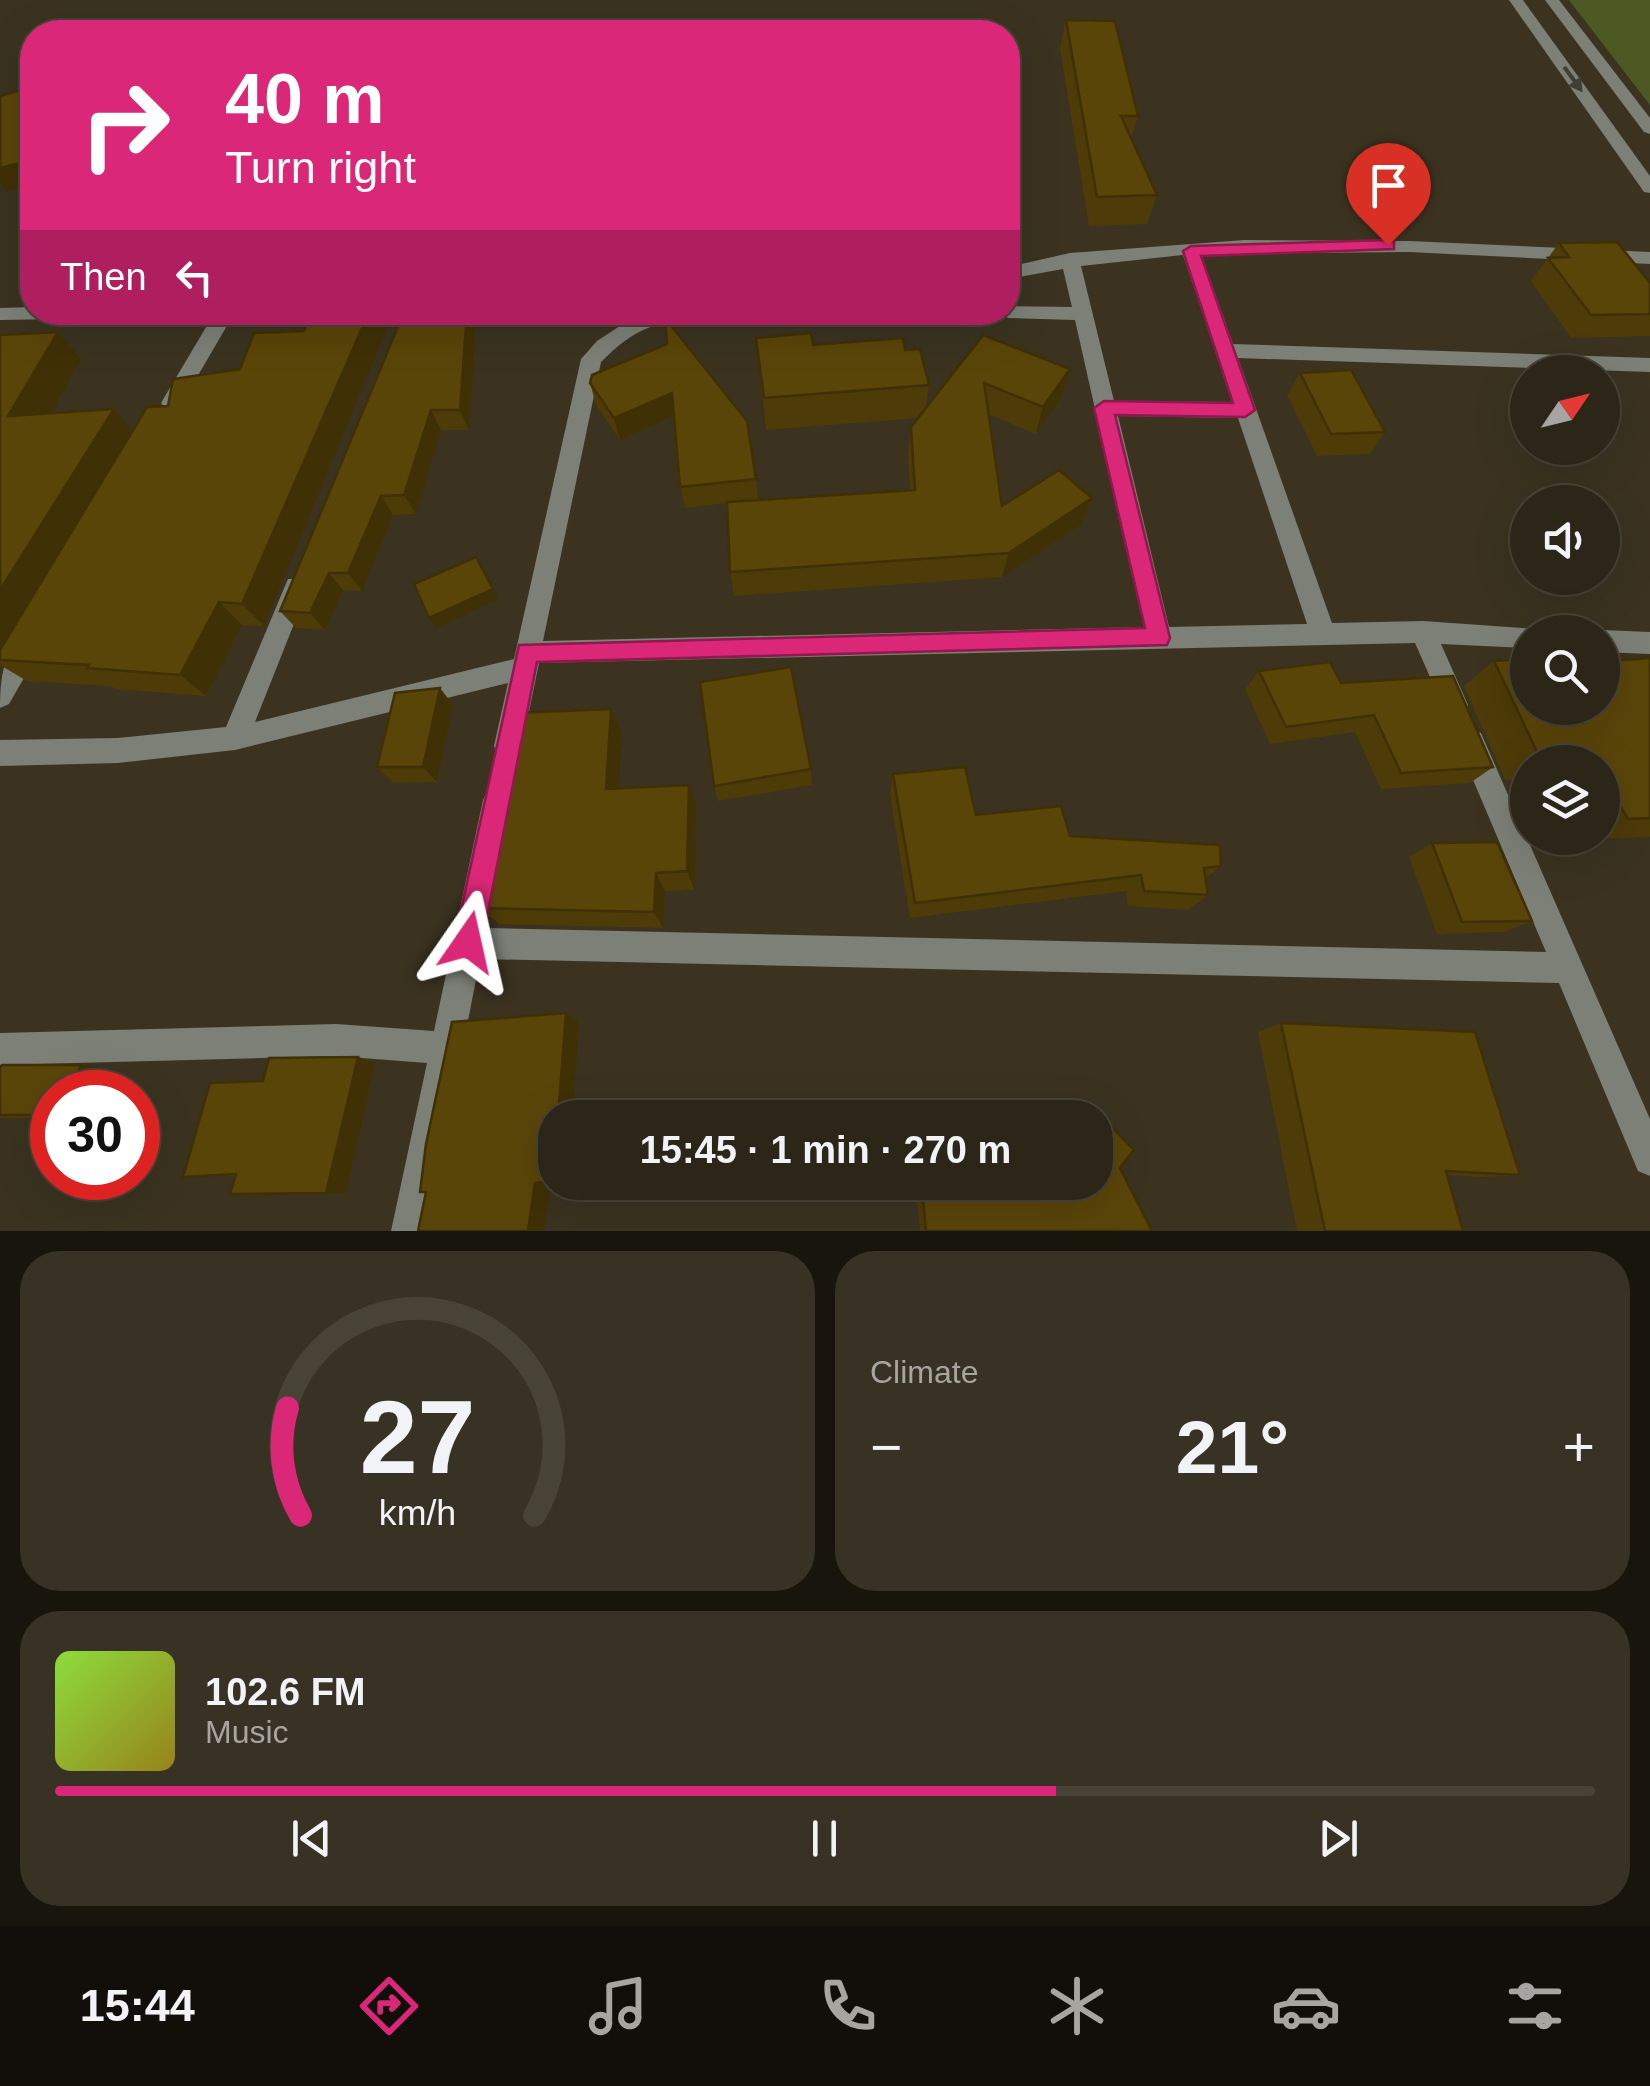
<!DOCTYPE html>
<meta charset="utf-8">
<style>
:root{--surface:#2c2618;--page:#383225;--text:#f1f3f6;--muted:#a6a5a2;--line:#484337;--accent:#db2777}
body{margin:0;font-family:Helvetica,sans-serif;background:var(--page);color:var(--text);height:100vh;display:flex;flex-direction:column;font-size:38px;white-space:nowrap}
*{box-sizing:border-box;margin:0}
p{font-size:32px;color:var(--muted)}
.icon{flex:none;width:55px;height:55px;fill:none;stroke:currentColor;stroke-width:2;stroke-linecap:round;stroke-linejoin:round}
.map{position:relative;height:1231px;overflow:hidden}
.side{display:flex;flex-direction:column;gap:20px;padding:20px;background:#18150d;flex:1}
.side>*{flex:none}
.banner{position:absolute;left:20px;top:20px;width:1000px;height:305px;border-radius:40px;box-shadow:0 10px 40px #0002,0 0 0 2px var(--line);background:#db2777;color:#fff;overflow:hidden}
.needle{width:65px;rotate:55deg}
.buttons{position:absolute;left:1510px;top:355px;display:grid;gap:20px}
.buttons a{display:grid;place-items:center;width:110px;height:110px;border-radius:50%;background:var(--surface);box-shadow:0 10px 40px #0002,0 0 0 2px var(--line);font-size:50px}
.speed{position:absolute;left:30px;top:1070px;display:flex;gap:20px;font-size:50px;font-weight:700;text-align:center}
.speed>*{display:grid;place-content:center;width:130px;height:130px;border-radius:50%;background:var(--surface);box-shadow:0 10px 40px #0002,0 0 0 2px var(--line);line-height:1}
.speed .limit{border:15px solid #d22;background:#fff;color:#111}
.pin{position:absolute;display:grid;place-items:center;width:85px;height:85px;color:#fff;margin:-102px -42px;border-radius:50% 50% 50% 0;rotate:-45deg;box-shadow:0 0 10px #0007}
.pin .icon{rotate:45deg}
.me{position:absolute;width:110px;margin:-55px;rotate:11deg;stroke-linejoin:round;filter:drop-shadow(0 0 8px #0008)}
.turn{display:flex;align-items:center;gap:35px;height:210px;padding:0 40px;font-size:45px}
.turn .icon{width:130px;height:130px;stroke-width:2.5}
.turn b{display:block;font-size:70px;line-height:85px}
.then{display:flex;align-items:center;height:95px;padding:0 40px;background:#0003;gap:20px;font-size:38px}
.big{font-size:75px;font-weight:600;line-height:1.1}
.side .card{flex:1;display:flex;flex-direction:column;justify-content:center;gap:15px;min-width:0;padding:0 35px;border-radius:40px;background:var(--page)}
.side .dial{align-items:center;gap:0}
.dial svg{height:260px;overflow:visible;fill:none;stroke:var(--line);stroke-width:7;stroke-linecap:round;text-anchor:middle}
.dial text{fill:var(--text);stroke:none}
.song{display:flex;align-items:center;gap:30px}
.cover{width:120px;height:120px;border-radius:15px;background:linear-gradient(135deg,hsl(90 70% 55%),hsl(50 70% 35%))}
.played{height:10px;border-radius:5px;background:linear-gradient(90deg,var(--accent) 65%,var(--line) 65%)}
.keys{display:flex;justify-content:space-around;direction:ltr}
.heat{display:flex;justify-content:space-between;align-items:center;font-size:55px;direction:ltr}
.side .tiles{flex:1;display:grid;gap:20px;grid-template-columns:1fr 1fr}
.card:last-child{grid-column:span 2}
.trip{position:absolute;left:538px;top:1100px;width:575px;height:100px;border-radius:40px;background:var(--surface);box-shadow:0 10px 40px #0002,0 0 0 2px var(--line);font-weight:600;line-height:100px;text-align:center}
.dock{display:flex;height:160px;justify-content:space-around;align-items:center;background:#120f0a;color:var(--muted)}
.dock .icon{width:70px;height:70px}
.dock .current{color:var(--accent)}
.dock b{font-size:45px;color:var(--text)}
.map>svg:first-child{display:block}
</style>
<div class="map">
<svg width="1650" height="1231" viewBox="0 0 1650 1231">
<rect width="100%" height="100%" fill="#3b3320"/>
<polygon fill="#4d5923" points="1569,0 1650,0 1650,105"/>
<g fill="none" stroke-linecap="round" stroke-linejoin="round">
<g fill="#7c8077" fill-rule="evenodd">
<polygon points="1509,0 1523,0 1650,176 1650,193 1644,192"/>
<polygon points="1545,0 1559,0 1650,118 1650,134 1644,132"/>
<path d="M1245,240L1409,241L1650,252V264L1409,252L1201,254L1233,344L1650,358V372L1238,358L1332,623L1423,621L1537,629L1539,632H1528V648L1441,644L1468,705L1464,713L1455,717L1446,713L1415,643L539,663L522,746L518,755L508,759L498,755L494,746L508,683L235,750L118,763L0,766V740L118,738L226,727L285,586L288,579H306L309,586L255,722L514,659L581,359L597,341L626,322L438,318L429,312H713C699,325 671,320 653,326C632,333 616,347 601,362L543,641L1144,627L1075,320L1008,318L999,312H1008V306L1072,307L1063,269L1008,279V267L1070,253ZM1183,255L1233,402L1114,401L1081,266ZM1118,416L1238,418L1307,624L1169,627Z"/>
<polygon points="32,307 32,312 129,312 120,318 0,320 0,308"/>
<polygon points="215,312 235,312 179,408 165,408 161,403"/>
<polygon points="1602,630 1650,632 1650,654 1602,652 1602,632 1595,632"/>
<path d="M30,634L39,637L43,645L9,704L0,708C0,683 2,644 30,634Z"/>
<polygon points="1471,730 1481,733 1650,1119 1650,1176 1638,1171 1559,983 480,959 427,1231 391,1231 427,1063 336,1056 0,1065 0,1033 336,1024 434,1031 483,800 487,791 497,787 507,791 511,800 486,928 1546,952 1457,742 1461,733"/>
</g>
</g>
<g fill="#4d3b08">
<polygon points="1066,20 1138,116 1131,139 1157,195 1147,224 1089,226 1060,48"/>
<polygon points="1559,243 1650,283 1650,336 1571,338 1531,281"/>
<polygon points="311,312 382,312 388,326 264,626 242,625 206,696 116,689 111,686 27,681 0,665 0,335 58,332 81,359 51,413 133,431 168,406 240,369 304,331"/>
<polygon points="476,323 469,430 441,430 416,514 393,515 362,591 343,590 325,630 296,628 280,611"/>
<polygon points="983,335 1070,369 1062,396 1036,434 988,414 1002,506 1092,498 1082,524 1002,577 734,596 730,572 727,503 685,508 680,487 674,416 620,440 596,405 590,383 667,344 756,479 758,500 910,490 908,453 911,427 918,418 766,430 756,338 813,345 905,350 929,385 926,408"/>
<polygon points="1300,373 1385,432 1370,454 1317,456 1287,395"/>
<polygon points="1650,658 1650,837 1588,839 1587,838 1602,838 1602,762 1528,762 1528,784 1514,785 1511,780 1505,780 1464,686 1494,661 1611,661"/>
<polygon points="1259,671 1341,683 1493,767 1470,783 1381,789 1355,732 1270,744 1245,689"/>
<polygon points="453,705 437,782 393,783 377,767"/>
<polygon points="611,709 622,733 618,789 696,806 695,890 665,891 663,928 499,924 480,908"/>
<polygon points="811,769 812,785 718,801 714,786"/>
<polygon points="893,774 976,815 1070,836 1221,866 1205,879 1208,895 1189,910 1128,906 1126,891 910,918 890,794"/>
<polygon points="1432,843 1532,921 1504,932 1437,934 1409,857"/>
<polygon points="1281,1023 1520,1175 1481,1177 1448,1175 1463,1231 1297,1231 1258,1032"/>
<polygon points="358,1057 375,1063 346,1193 230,1194 235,1176 183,1177 263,1081"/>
<polygon points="0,1068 109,1070 52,1092 52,1118 0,1118"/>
<polygon points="1099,1114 1120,1168 1152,1231 920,1231 917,1200 1028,1189 1034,1182 1095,1182 1095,1118 1089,1118"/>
</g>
<g fill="#3f3006">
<polygon points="32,160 32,185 7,191 0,182 0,168"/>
<polygon points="369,312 382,312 388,326 264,626 242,604"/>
<polygon points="467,312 472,312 476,323 469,430 460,410"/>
<polygon points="58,332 81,359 35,442 8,416"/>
<polygon points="1070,369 1062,396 1036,434 1043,407"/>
<polygon points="672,393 676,415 620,440 614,418"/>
<polygon points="114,409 137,436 0,660 0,590"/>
<polygon points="431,410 441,430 416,514 404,495"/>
<polygon points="381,496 393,515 362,591 348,573"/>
<polygon points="1092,498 1082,524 1002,577 1009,553"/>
<polygon points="329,573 343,590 325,630 310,613"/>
<polygon points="493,589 498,599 436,628 429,618"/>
<polygon points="219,602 242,625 206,696 180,675"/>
<polygon points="440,688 453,705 437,782 423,767"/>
<polygon points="611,709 622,733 617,811 606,789"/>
<polygon points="689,785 696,806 695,890 687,871"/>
<polygon points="656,873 665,891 663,928 654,912"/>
<polygon points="566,1013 579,1023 572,1118 558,1118"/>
<polygon points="358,1057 375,1063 346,1193 326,1193"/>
<polygon points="81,1065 109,1070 101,1092 70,1092"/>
<polygon points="535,1183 551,1184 544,1231 528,1231"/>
</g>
<g fill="#5a4509" stroke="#3f3006" stroke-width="2.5">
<polygon points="1066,20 1115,21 1138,116 1121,116 1157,195 1097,197"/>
<polygon points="32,87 32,160 0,168 0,96"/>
<polygon points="1617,242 1650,283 1650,314 1591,315 1548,258 1569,257 1559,243"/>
<polygon points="311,312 369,312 242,604 219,602 180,675 87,668 89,665 0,660 0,650 147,407 168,406 173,379 240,369 254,333 304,331"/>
<polygon points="404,312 467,312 460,410 431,410 404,495 381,496 348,573 329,573 310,613 280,611"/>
<polygon points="665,318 747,421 756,479 680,487 672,393 614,418 590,383 592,375 667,344"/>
<polygon points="58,332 8,416 114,409 0,590 0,335"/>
<polygon points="811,333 813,345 903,338 905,350 920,349 929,385 764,398 756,338"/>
<polygon points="983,335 1070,369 1043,407 984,383 1002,506 1059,470 1092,498 1009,553 730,572 727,502 915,490 911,427"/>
<polygon points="1351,370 1385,432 1331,434 1300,373"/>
<polygon points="476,557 493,589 429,618 414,584"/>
<polygon points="1602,653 1606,653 1611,661 1650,658 1650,818 1628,819 1602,775 1602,762 1595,762 1593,760 1549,762 1546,758 1540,758 1494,661 1528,659 1528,708 1602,708"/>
<polygon points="1330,662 1341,683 1453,676 1493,767 1401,773 1374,715 1286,727 1259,671"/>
<polygon points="791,667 811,769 714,786 700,682"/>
<polygon points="440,688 423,767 377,767 395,693"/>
<polygon points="611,709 606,789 689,785 687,871 656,873 654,912 480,908 493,814 515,713"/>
<polygon points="965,767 976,815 1061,806 1070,836 1220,845 1221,866 1204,868 1208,895 1144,891 1141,875 915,903 893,774"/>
<polygon points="1497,842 1532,921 1462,922 1432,843"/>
<polygon points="566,1013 558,1118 555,1118 553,1181 535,1183 528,1231 418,1231 426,1192 420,1192 426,1144 452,1022"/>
<polygon points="1281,1023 1475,1032 1520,1175 1446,1171 1463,1231 1325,1231"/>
<polygon points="358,1057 326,1193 230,1194 236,1174 183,1177 210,1083 263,1081 269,1058"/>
<polygon points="2,1065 81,1065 70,1092 52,1092 52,1115 0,1115 0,1068"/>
<polygon points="1099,1114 1134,1150 1120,1168 1152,1231 926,1231 923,1199 1040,1188 1045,1182 1095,1182 1095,1119"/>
</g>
<defs><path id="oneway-solid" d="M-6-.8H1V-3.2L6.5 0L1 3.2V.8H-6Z" transform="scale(2.5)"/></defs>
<use fill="#403e35" href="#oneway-solid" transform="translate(1573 79) rotate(54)"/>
<polygon fill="#db2777" stroke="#8e194d" stroke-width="2.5" points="1388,240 1394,242 1394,249 1201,256 1255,410 1245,417 1115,415 1170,638 1167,645 537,662 482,942 478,952 468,957 458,952 454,942 519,645 1145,628 1094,408 1104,401 1233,403 1183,251 1191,246"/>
</svg>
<div class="buttons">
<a><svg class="needle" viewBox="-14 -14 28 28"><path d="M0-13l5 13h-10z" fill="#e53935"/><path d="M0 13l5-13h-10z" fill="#a6a5a2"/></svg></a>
<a><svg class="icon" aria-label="sound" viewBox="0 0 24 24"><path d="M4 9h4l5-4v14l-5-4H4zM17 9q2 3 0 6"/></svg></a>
<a><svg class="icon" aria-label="search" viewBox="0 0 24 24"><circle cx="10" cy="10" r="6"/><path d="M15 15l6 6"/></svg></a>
<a><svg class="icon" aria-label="layers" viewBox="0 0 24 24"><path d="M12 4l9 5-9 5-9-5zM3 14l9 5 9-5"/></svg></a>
</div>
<div class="speed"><div class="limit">30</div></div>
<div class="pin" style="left:1388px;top:245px;background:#d93025"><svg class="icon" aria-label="arrive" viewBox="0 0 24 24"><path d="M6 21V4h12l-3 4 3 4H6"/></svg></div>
<svg class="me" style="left:468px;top:942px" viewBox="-20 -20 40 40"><path d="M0-17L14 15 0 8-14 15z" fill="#db2777" stroke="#fff" stroke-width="4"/></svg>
<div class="trip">15:45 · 1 min · 270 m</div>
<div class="banner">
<div class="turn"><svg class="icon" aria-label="right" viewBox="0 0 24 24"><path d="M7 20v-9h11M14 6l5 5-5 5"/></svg><div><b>40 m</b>Turn right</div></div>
<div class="then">Then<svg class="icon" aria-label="left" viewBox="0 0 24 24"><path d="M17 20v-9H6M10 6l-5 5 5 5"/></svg></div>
</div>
</div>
<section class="side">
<div class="tiles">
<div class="card dial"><svg viewBox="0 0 100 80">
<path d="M14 69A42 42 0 1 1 86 69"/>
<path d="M14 69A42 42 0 0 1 10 36" stroke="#db2777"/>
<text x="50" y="56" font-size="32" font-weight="700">27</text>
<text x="50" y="72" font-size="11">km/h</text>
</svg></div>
<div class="card"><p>Climate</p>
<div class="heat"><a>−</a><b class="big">21°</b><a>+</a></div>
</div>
<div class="card">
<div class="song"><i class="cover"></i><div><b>102.6 FM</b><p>Music</p></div></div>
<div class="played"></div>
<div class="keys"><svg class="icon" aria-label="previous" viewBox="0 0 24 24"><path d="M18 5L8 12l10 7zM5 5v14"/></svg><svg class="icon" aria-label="pause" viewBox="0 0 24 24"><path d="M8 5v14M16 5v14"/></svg><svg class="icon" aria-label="next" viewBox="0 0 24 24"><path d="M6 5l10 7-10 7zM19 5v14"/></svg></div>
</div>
</div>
</section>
<nav class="dock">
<b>15:44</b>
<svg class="icon current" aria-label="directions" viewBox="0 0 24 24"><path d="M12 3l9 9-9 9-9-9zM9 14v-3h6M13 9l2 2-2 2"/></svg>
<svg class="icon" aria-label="music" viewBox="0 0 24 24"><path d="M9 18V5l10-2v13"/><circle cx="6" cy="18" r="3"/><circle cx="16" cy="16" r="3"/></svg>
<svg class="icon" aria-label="phone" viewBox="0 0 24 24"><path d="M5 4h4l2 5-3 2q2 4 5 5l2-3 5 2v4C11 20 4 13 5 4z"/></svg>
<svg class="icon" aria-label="climate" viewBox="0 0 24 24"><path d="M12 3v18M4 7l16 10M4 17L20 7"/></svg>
<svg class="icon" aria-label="car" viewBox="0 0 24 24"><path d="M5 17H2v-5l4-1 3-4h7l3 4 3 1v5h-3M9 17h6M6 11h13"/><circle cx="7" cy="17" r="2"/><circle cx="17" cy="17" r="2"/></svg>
<svg class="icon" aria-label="filters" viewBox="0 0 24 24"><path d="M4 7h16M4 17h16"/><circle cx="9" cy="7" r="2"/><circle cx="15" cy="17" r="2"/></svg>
</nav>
